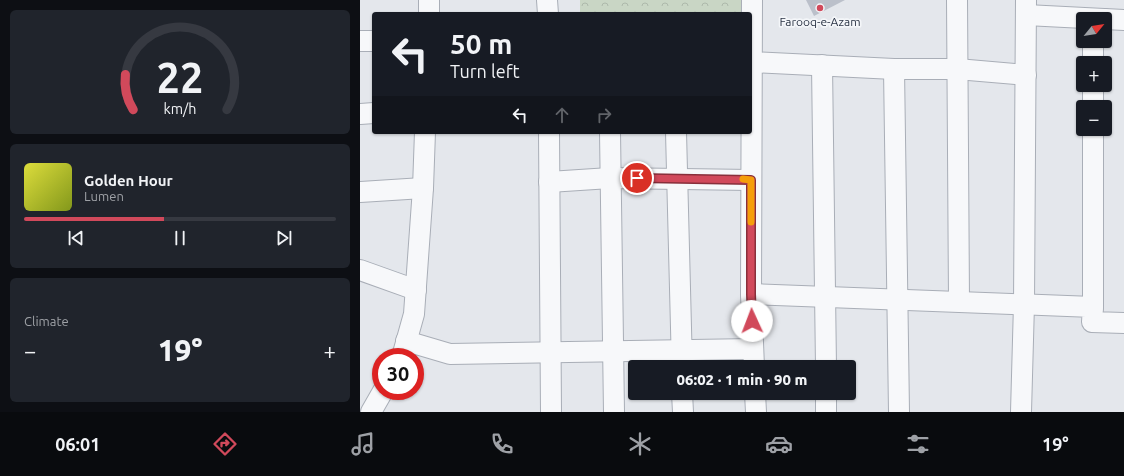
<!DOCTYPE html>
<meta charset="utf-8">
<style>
:root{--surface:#171b24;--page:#20242c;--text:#f1f3f6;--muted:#9ea1a6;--line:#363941;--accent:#d1495b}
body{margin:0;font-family:Ubuntu,sans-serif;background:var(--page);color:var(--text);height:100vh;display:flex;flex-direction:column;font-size:15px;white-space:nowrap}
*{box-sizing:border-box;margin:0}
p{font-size:13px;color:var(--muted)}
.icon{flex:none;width:22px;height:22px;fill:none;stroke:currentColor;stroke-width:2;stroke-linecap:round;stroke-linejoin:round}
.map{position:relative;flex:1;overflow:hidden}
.drawer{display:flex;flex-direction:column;gap:10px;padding:10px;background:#0d0f14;width:360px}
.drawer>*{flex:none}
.guide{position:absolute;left:12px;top:12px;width:380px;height:122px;border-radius:4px;box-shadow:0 1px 3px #0004;background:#171b24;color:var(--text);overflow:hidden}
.needle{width:26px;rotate:60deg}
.controls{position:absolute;left:716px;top:12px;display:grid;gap:8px}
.controls a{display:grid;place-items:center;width:36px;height:36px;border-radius:4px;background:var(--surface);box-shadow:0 1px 3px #0004;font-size:20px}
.speed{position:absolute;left:12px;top:348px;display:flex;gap:8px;font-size:20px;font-weight:700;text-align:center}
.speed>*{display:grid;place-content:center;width:52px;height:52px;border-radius:50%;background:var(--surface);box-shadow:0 1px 3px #0004;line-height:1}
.speed .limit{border:6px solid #d22;background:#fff;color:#111}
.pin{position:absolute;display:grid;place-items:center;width:34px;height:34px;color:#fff;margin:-17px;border:2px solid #fff;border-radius:50%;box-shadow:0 1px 4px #0007}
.me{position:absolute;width:44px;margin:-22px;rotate:358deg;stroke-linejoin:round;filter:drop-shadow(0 0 3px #0008)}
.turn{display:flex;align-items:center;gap:14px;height:84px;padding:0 12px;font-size:18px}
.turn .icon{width:52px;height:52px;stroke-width:2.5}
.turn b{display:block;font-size:28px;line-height:34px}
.lanes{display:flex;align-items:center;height:38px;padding:0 12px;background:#0003;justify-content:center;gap:20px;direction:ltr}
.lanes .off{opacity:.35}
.big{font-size:30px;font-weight:800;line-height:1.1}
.drawer .card{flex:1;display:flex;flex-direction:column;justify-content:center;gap:6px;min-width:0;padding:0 14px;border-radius:6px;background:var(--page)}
.drawer .dial{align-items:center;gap:0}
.dial svg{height:104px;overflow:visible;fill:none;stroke:var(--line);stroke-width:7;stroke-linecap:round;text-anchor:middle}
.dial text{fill:var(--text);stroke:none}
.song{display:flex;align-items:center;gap:12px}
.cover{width:48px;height:48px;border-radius:6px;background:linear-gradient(135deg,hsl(60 70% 55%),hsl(70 70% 35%))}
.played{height:4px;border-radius:2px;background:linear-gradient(90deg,var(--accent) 45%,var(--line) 45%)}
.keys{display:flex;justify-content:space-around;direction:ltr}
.heat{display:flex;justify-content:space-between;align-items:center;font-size:22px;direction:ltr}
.trip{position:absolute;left:268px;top:360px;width:228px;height:40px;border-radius:4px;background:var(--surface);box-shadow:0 1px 3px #0004;font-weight:800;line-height:40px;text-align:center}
.dock{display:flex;height:64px;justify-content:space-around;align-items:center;background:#090b0e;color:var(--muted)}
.dock .icon{width:28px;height:28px}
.dock .on{color:var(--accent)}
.dock b{font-size:18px;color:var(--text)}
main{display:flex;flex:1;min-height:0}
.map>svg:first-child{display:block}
</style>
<main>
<section class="drawer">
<div class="card dial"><svg viewBox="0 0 100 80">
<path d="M14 69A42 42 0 1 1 86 69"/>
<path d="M14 69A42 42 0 0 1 8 42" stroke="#d1495b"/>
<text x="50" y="56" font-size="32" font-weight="700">22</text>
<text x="50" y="72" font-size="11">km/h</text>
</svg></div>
<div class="card">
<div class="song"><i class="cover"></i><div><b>Golden Hour</b><p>Lumen</p></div></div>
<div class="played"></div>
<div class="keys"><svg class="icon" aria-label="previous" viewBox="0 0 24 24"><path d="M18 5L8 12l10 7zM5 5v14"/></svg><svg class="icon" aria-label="pause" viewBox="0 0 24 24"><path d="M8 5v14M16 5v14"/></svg><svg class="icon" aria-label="next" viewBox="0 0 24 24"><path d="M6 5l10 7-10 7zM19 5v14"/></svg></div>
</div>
<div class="card"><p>Climate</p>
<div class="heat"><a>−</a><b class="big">19°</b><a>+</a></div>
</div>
</section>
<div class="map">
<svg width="764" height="412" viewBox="0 0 764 412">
<defs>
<pattern id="park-crowns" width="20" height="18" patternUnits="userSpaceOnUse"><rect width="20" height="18" fill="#c9d6c5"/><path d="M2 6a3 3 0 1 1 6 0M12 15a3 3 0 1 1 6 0" fill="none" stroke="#adb8ab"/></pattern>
</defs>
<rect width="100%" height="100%" fill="#e4e7ec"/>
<polygon fill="url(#park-crowns)" points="220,0 392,0 390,14 220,14"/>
<polygon fill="#bbc0ca" points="446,0 485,0 454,16"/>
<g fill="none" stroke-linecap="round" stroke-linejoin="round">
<defs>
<g id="street">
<polyline points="187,0 188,14"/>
<polyline points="392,0 391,294 394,367"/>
<polyline points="597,0 599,301"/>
<polyline points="69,14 69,0"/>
<polyline points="666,15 744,19"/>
<polyline points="745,19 764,20"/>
<polyline points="0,41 14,41"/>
<polyline points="733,41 733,63"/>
<polyline points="390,62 534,69 597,69 666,75"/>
<polyline points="462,65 466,367"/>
<polyline points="534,69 539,412"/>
<polyline points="733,85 733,107"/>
<polyline points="0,114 14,113"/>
<polyline points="733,129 733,307"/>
<polyline points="189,132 191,412"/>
<polyline points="250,132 254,412"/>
<polyline points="316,132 322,367"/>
<polyline points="189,182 250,178 391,180"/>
<polyline points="0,192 63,188"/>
<polyline points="0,270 56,290"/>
<polyline points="391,294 733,307 732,322 764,323"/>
<polyline points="46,341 90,354 393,349"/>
<polyline points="42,357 54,314 63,188 65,132"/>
<polyline points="322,393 323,412"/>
<polyline points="395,393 396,412"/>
<polyline points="466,393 466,412"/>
<polyline points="11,412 23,391"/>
<polyline points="661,412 664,304 666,0"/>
</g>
</defs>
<use href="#street" stroke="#a9aeb7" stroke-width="22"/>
<use href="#street" stroke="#f7f8fa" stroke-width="20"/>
</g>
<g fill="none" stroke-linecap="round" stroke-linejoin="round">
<defs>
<polyline id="route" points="277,178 391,180 391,294 392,321"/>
</defs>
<use href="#route" stroke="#882f3b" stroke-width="10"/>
<use href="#route" stroke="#d1495b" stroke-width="7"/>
<polyline stroke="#f59e0b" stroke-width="7" points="383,179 391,180 391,222"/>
</g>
<circle fill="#d1495b" stroke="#f4f6f9" stroke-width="1.5" cx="460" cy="8" r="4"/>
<g text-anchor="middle" stroke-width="3.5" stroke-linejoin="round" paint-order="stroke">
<g font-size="12" fill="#2b3445" stroke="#f4f6f9">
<text x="460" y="26">Farooq-e-Azam</text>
</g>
</g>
</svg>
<div class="controls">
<a><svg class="needle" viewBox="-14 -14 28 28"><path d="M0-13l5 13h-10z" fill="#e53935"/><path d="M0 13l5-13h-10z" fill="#9ea1a6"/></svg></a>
<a>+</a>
<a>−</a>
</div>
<div class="speed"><div class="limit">30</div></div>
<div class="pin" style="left:277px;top:178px;background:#d93025"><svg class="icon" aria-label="arrive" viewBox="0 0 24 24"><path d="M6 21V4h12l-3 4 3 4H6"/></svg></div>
<svg class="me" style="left:392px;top:321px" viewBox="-20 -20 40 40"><circle r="19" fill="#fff"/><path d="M0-13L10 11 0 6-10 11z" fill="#d1495b"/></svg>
<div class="trip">06:02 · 1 min · 90 m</div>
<div class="guide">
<div class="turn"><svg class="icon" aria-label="left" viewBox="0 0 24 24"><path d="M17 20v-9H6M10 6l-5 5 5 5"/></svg><div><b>50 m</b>Turn left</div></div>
<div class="lanes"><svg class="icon" aria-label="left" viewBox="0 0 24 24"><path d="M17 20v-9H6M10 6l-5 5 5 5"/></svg><svg class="icon off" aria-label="ahead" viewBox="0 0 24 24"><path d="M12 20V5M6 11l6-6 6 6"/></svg><svg class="icon off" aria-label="right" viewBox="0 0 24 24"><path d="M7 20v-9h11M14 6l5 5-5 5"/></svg></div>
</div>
</div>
</main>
<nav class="dock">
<b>06:01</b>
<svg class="icon on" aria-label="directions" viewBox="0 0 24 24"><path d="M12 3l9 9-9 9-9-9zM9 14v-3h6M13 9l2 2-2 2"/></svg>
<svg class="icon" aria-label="music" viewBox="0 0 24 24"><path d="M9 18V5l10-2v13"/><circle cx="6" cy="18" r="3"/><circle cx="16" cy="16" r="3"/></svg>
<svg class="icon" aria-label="phone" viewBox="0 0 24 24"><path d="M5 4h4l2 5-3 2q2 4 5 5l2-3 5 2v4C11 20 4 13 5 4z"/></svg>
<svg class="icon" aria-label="climate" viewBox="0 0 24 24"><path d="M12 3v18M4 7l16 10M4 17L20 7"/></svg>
<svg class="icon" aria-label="car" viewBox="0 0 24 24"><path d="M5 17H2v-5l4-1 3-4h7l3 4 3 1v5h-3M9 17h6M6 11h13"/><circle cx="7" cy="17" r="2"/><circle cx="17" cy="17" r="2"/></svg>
<svg class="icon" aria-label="filters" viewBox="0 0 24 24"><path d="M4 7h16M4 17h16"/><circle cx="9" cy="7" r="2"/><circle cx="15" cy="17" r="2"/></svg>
<b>19°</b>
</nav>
